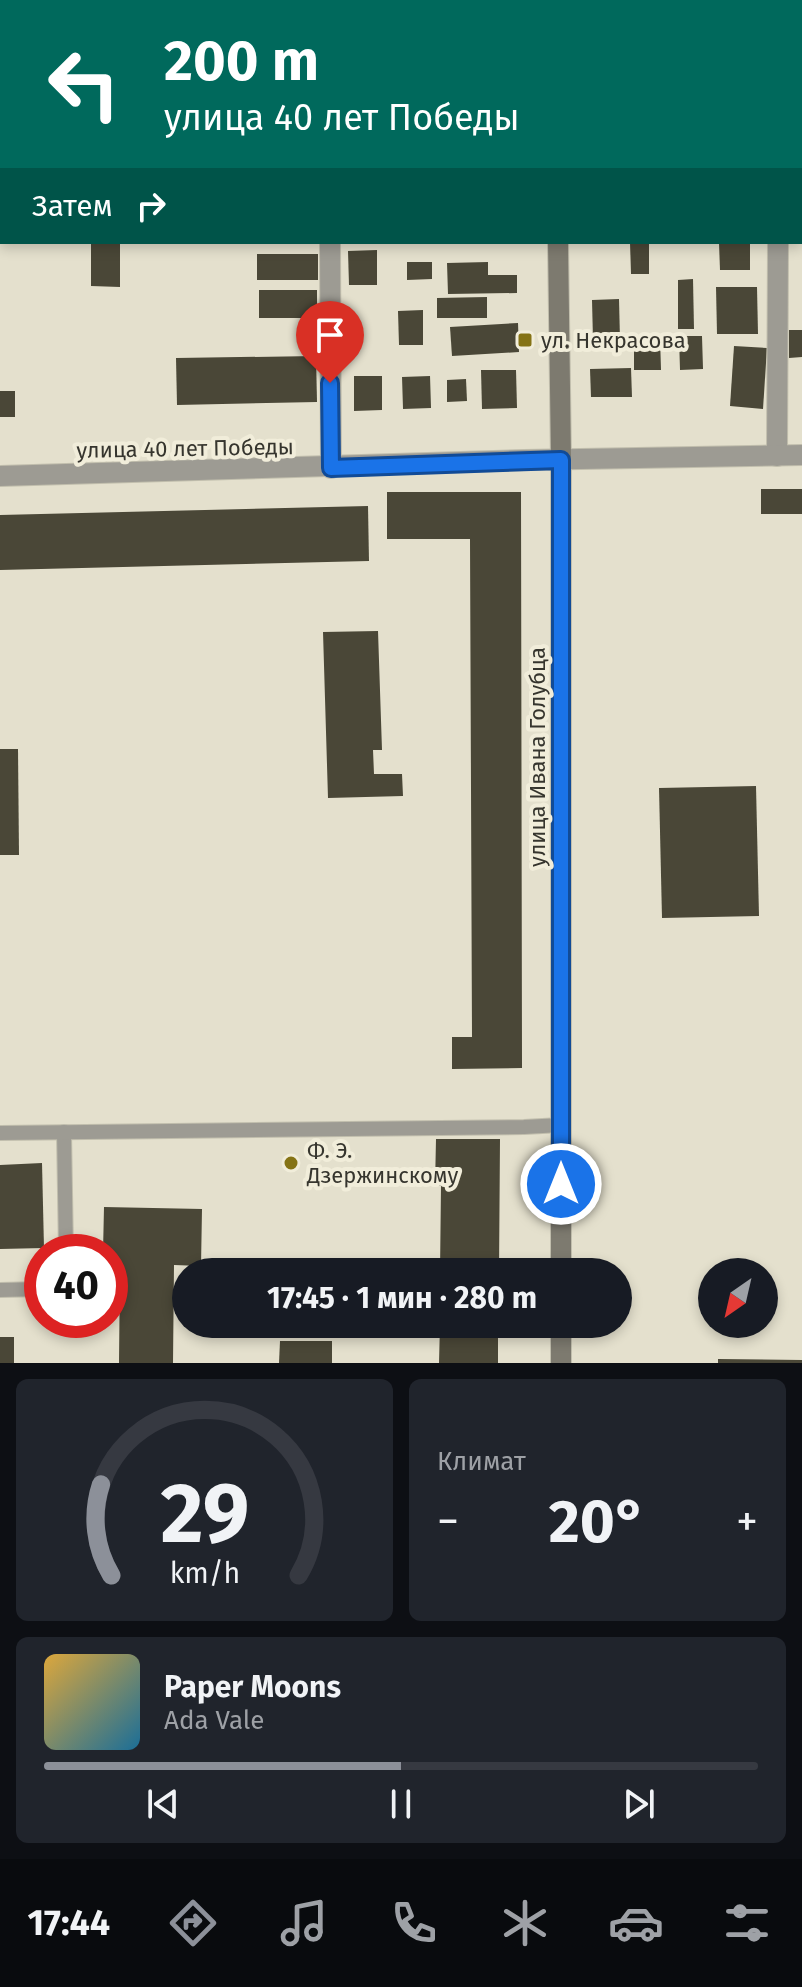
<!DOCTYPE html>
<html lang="ru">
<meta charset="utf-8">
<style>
:root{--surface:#171b24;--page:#20242c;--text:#f1f3f6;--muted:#9ea1a6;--line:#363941;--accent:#8c9099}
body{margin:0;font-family:"Fira Sans",sans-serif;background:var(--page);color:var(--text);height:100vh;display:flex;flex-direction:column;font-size:30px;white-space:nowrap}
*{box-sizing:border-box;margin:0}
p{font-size:26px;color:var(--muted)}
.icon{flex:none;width:44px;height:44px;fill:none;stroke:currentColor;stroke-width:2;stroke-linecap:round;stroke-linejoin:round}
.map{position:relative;height:1363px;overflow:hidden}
.details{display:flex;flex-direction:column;gap:16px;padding:16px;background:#0d0f14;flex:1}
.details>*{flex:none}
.banner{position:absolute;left:0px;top:0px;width:802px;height:244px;box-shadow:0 4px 12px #0003;background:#00695c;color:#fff;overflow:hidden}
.needle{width:52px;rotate:214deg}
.controls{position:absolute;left:698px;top:1258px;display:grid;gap:16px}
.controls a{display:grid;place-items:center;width:80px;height:80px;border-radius:50%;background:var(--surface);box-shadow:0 4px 12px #0003;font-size:40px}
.speed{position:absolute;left:24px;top:1234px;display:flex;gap:16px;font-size:40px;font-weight:700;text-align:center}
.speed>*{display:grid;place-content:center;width:104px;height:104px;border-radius:50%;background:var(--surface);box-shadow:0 4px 12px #0003;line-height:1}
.speed .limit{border:12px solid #d22;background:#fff;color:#111}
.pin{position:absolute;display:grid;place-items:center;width:68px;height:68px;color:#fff;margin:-82px -34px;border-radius:50% 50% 50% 0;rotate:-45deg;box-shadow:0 0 8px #0007}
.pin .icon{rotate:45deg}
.me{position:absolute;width:88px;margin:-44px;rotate:0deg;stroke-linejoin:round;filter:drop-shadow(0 0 6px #0008)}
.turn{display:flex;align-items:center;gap:28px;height:168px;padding:0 32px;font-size:36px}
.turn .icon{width:104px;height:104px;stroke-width:2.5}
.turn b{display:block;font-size:56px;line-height:68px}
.then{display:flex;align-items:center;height:76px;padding:0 32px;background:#0003;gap:16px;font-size:30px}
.big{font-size:60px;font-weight:700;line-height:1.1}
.details .tile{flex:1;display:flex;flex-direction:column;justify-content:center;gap:12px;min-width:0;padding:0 28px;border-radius:12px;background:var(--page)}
.details .dial{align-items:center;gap:0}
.dial svg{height:208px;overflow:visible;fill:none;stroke:var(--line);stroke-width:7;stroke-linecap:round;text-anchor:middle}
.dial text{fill:var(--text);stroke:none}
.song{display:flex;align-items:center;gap:24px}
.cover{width:96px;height:96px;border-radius:12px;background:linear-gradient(135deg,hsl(40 70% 55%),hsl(200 70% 35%))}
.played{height:8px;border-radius:4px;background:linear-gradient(90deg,var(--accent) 50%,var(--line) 50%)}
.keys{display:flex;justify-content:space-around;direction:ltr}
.heat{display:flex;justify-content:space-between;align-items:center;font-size:44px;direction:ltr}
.details .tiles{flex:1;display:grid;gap:16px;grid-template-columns:1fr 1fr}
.tile:last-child{grid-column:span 2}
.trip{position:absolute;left:172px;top:1258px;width:460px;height:80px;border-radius:40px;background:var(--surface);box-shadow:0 4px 12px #0003;font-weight:700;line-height:80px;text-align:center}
.menu{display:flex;height:128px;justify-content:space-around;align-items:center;background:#090b0e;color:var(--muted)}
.menu .icon{width:56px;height:56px}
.menu .active{color:var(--accent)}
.menu b{font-size:36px;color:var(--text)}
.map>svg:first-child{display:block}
</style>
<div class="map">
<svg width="802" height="1363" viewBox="0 0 802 1363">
<rect width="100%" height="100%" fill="#e4e0cd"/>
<g fill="#4a4737">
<polygon points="91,242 120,242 120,287 91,286"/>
<polygon points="630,242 649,242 649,274 631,274"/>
<polygon points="750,242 750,270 720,270 719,243"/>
<polygon points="377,250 377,285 349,285 348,251"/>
<rect x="257" y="254" width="61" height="26"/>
<polygon points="407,262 432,262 432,279 407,280"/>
<polygon points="488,262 488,275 517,275 517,293 448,294 447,263"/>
<polygon points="693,279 694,329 678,329 678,280"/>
<polygon points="716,287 757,287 758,334 717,334"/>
<rect x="259" y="290" width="58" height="28"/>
<polygon points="487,297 487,318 437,318 437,298"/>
<polygon points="619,299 620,340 593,340 592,300"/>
<polygon points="423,310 423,345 399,345 398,311"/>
<polygon points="518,323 519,352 452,356 450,327"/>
<polygon points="789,330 802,330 802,357 789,358"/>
<polygon points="679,336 702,336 703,369 680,370"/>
<polygon points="634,338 660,338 661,370 634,370"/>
<polygon points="734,346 767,348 763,409 730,406"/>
<polygon points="316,356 317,402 177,405 176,358"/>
<polygon points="631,368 632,397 591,397 590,369"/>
<polygon points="481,370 516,370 517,408 482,409"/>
<polygon points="354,376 382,376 382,410 354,411"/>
<polygon points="430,376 431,408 403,409 402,377"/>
<polygon points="466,379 467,401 447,402 447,380"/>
<rect x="0" y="391" width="15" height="26"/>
<rect x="761" y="489" width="41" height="25"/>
<polygon points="387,492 521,492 522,1068 452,1069 452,1037 472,1037 470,539 387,539"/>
<polygon points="368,506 369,561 0,570 0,515"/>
<polygon points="378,631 382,750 373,750 374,774 402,774 403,796 328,798 323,632"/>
<polygon points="0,749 18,749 19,855 0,855"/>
<polygon points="756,786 759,916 662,918 659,788"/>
<polygon points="436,1139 500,1139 499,1272 440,1272 441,1186 435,1186"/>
<polygon points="42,1163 44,1248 0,1249 0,1165"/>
<polygon points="104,1207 202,1209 201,1266 174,1265 173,1363 119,1363 120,1265 110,1265 110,1252 103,1252"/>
<polygon points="440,1324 509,1324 509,1337 498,1337 498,1363 439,1363"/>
<rect x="0" y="1337" width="14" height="26"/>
<polygon points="280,1341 332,1341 332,1363 279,1363"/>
<polygon points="718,1359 802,1360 802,1363 718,1363"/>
</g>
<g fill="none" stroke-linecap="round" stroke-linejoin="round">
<defs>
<g id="lane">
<polyline points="64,1132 66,1252"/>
<polyline points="0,1133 524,1127 561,1125"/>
<polyline points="0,1290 42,1289"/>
</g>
<g id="street">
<polyline points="778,0 778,2"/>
<polyline points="330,2 330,0"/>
<polyline points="800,46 802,46"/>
<polyline points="0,65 2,65"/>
<polyline points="330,242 331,468"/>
<polyline points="777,456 778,242"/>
<polyline points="0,476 524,460 802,455"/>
</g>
<g id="secondary">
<polyline points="555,0 555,2"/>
<polyline points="558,242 561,460 561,1272"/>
<polyline points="561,1363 561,1324"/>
</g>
</defs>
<use href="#lane" stroke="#c1bead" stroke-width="16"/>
<use href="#street" stroke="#c1bead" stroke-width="22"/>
<use href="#secondary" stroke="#c1bead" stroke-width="22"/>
<use href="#lane" stroke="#9d9b93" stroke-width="14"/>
<use href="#street" stroke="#9d9b93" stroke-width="20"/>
<use href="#secondary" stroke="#7d7a6f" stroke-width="20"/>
</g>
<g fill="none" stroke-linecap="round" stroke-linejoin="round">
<defs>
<polyline id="route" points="330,383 331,468 561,460 561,1184"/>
</defs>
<use href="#route" stroke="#114b97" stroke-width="20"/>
<use href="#route" stroke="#1a73e8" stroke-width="14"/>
</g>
<g fill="#857315" stroke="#f1edda" stroke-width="3">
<rect x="517" y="332" width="16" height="16" rx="4"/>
<circle cx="291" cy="1163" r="8"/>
</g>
<g text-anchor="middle" stroke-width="8" stroke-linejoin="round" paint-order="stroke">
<g font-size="22" fill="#36352e" stroke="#f1edda" text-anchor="start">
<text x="541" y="348">ул. Некрасова</text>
<text x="307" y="1158">Ф. Э.<tspan x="307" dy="25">Дзержинскому</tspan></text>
</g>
<g font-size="22" fill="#36352e" stroke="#f1edda">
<text transform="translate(185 448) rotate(-1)" y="8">улица 40 лет Победы</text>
<text transform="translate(537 757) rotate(-90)" y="8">улица Ивана Голубца</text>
</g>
</g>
</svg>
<div class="controls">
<a><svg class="needle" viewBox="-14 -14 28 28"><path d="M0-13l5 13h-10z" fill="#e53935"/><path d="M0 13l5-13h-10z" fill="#9ea1a6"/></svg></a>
</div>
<div class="speed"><div class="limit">40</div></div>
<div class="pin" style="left:330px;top:383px;background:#d93025"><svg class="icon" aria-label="arrive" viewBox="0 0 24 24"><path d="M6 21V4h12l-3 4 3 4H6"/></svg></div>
<svg class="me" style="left:561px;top:1184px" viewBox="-20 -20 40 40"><circle r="17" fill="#1a73e8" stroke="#fff" stroke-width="3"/><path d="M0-11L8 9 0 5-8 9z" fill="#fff"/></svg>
<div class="trip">17:45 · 1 мин · 280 m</div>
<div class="banner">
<div class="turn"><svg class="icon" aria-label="left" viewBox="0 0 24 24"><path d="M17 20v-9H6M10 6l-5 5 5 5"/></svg><div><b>200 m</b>улица 40 лет Победы</div></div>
<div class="then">Затем<svg class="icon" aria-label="right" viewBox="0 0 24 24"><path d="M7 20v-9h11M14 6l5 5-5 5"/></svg></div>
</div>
</div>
<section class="details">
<div class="tiles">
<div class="tile dial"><svg viewBox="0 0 100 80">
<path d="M14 69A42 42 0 1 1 86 69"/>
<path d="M14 69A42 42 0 0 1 10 34" stroke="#8c9099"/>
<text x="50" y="56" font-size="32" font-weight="700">29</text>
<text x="50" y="72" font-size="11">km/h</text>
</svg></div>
<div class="tile"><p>Климат</p>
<div class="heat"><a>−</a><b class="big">20°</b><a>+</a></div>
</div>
<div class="tile">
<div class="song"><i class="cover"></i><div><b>Paper Moons</b><p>Ada Vale</p></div></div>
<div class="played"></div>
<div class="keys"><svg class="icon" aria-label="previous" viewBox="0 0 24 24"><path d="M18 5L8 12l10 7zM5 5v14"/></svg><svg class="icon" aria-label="pause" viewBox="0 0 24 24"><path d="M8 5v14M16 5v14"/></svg><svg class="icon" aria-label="next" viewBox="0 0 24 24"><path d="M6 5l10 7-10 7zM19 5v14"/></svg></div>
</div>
</div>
</section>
<nav class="menu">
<b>17:44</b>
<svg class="icon active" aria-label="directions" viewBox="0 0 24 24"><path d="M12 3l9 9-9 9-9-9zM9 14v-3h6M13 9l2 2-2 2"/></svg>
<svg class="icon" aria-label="music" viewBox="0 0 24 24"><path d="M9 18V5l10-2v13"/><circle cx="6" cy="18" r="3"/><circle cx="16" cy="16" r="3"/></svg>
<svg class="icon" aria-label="phone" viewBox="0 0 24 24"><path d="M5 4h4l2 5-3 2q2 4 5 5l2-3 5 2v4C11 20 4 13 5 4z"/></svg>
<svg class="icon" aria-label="climate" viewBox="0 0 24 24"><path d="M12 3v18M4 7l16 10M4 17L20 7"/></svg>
<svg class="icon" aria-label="car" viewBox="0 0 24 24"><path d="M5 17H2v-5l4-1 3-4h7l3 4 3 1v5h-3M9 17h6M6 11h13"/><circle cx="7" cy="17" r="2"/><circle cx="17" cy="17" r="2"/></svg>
<svg class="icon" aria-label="filters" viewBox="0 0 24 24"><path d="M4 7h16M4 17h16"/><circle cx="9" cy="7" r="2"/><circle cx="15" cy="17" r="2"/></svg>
</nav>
